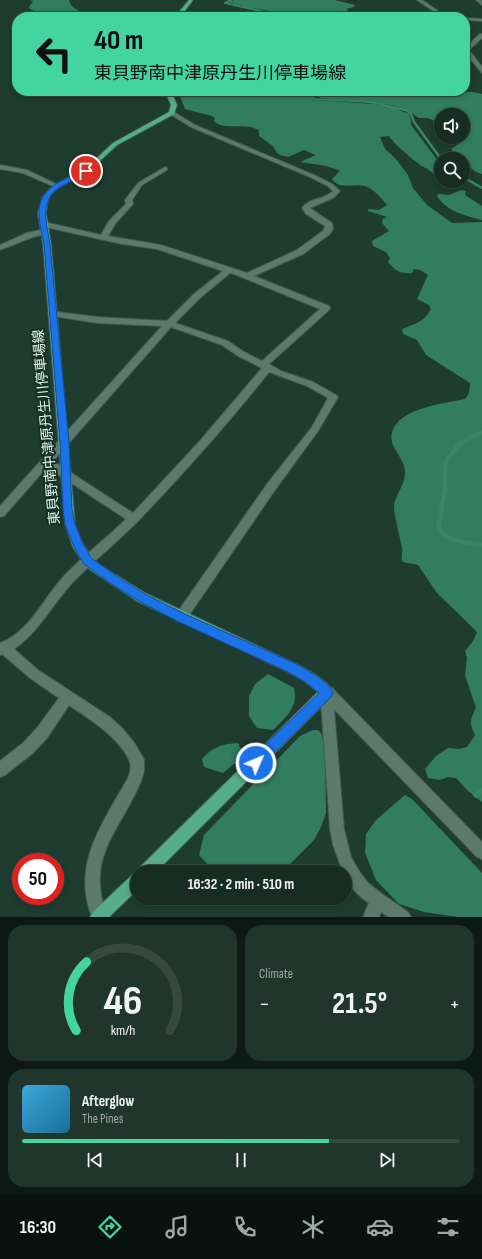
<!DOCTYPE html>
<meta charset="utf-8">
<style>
:root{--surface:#172d24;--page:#20352c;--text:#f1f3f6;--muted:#9ea8a6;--line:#364941;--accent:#42d4a1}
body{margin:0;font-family:"Sofia Sans Condensed","Noto Sans JP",sans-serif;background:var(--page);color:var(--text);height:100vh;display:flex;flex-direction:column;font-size:15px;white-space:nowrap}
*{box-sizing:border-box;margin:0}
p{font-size:13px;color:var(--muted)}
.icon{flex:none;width:22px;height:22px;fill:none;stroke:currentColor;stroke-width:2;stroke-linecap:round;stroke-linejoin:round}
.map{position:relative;height:917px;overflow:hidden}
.details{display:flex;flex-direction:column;gap:8px;padding:8px;background:#0d1914;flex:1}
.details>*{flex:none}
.hud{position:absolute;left:12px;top:12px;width:458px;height:84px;border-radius:16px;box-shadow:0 2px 6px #0003,0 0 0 1px var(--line);background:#42d4a1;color:#111;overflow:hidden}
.buttons{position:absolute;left:434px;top:108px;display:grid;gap:8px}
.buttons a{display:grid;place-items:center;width:36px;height:36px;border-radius:50%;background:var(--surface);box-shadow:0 2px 6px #0003,0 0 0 1px var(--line);font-size:20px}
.speed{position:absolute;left:12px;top:853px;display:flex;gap:8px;font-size:20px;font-weight:700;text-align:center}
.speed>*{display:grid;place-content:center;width:52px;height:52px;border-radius:50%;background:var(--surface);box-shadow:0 2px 6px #0003,0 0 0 1px var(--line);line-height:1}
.speed .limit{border:6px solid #d22;background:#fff;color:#111}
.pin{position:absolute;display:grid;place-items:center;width:34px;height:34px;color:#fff;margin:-17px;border:2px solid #fff;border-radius:50%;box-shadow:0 1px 4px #0007}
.me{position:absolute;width:44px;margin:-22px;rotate:45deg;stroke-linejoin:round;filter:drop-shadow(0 0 3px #0008)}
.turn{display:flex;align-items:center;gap:14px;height:84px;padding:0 16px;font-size:18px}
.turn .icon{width:52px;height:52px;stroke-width:2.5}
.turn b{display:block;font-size:28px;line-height:34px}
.big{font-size:30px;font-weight:700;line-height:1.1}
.details .tile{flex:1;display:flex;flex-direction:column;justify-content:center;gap:6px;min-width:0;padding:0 14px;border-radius:16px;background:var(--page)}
.details .dial{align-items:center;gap:0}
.dial svg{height:104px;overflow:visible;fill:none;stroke:var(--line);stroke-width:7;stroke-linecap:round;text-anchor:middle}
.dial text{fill:var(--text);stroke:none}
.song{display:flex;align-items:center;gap:12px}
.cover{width:48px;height:48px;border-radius:6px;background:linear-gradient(135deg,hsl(200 70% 55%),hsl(200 70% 35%))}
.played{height:4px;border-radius:2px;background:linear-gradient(90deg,var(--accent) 70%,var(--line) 70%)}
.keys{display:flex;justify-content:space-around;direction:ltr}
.heat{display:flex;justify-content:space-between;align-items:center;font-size:22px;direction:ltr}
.details .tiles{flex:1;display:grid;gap:8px;grid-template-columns:1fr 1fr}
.tile:last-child{grid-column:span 2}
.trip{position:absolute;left:130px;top:865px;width:222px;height:40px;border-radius:20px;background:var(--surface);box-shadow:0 2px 6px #0003,0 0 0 1px var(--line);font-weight:700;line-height:40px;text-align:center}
.dock{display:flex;height:64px;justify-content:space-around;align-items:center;background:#09120e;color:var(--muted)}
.dock .icon{width:28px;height:28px}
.dock .active{color:var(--accent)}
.dock b{font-size:18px;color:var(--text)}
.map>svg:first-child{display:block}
</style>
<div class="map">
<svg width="482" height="917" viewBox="0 0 482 917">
<rect width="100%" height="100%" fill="#1f3c30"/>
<g fill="#327c60">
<path d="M30,0H69C71,12 94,16 104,17H40L38,13L30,9L29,7L33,1Z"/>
<polygon points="235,0 335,0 355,5 354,7 346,9 350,12 324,15 321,17 291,17 284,13 251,8 227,2"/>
<path d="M178,91H290L317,100L374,104L394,108L409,114L411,121V125L441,165V181H452L450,183L442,182C437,179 435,174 430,171C427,168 422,167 419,164C413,160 391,141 389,136L380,137L385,149L396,159L408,175L413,188L427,205L452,223L482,222V802L467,790L456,778L448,777L440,780L428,778L425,769L436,756L448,748L459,749L467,747L475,735C469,724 470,719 476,708L465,675L467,658L465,651L473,641L477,632L437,593L418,565L403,562C400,558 403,553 402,548C400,537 394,516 394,506C395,495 406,484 405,471C404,455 383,444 395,426C407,407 446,403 465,399L469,393L470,383L426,355L417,340L403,334L402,329C415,324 424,322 431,309L429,305L417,299L428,275L420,270L414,269L412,273C401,274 395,271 388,262L390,258L386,252L373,246L372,241L389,231L382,223L383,219L387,217L368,211V209L379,210L387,205C381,198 374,189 365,186C355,183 338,190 332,179L340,171C327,165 314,164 300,162L316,155L304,150L288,157L280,155L277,153L273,146L259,136V130C244,122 223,131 214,121L215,118L212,116L185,109Z"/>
<path d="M297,91H424C443,99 463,88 482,94V174L476,172L463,162V159H460L451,149L463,141L466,133L463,131V115H441V124L428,118H419L406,109L391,105L322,98Z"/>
<path d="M461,190L466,191L465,195L482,206V220C466,216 446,211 437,196L439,194L449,195Z"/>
<path d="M268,674L294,688C299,707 285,718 273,730L257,728L249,716V696L255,684Z"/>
<polygon points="313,730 318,730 321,733 325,745 326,813 321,827 314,840 282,872 214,871 199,855 204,835 300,736"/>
<path d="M238,743L243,753L235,763L223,773L204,767L202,759C212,747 222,744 238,743Z"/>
<polygon points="405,795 412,799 482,873 482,917 458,917 424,912 399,904 376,880 365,853 366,834 376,820"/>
</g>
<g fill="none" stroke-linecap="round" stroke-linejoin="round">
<g stroke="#3b8467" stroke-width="2">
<polyline points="231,0 225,3 287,17"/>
<polyline points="293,91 316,99 370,102 392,107"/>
</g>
<g stroke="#3b8467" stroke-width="2.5">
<polyline points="387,106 406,110 411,114 414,122 441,159"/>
<polyline points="463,177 482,188"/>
</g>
<path stroke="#3b8467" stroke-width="4.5" d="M482,432L460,443L448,458L445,466V490L438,528C448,543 466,542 482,545"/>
<polyline stroke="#3b8467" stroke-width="5.5" points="476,795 482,791"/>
<defs>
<g id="minor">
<polygon points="417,0 422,0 447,17 442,17"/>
<polygon points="476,0 481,0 482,5"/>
<polygon points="465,18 482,19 482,21 465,20"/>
<polygon points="480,34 482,34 482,38 469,50 482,67 482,73 465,52 465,48"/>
<path d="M172,111L195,125L314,175L332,184L340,191L333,198L310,208L332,223L333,229L330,234L303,254L254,276L329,306L330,308L329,310L269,364L281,371L313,382L336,395L338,397L318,431L275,490L185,621L181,622L177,621L175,617L177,613L267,484L312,427L328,398L307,386L269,372C228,424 184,473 138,521C118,541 95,560 74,581C53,603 40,631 14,649L38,670L110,717L122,728L135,744L144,759V771L141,781C121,830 84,857 107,915L106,917H92C71,864 103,823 128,778C130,773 132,765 129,760C119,737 89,719 69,705L47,738L33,753L5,775L0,777V761L23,743L37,728L59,698L30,678L2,654L0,655V643C30,632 44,597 65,575C84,555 106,539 126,519L47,467L4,516L0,517V506L162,326L97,323L53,316L49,313L50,311L97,317L167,321L194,294L223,271L157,249L122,244L41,226L40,224L44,222L101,235L109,221L126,204L125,200L138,183L165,167L167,168V170L142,185L132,200L133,204L115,224L108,236L161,245L247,273L297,250L324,230L325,226L306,214L302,208C309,198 324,200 333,191L328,186L310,177L191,127L170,114V112ZM230,273L234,274L320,309L262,361L244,352L228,341L175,323L200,298ZM171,327L222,345L238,356L262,368L199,442L133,513L53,461Z"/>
<polygon points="0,165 27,170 60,186 55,187 23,173 0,169"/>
<polygon points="45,229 49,231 48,233 33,237 0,250 0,245 27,233"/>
<path d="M327,686L332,688L482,842V859L477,857L334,709L344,829L351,857L357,868L367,882L382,894L408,912L411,917H389L381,912L379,917H363L369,903C360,897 345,884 345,872H343L333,845L330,829L321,701V692L322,688Z"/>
</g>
<g id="major">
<polygon points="189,0 193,0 180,17 175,17"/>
<path d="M165,91H171L177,105L174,114L117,145L88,172L59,187L52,193L48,198L46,213L51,244L75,524L82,542L92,558L100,565L145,593L294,663C306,669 328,680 333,692L332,696L156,872H138L140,867L318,692L304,681L286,671L137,601L92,571L84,564L73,547L65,524L43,244L38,213L42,198L48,191L55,185L84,170L113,143L169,112L171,105Z"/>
<polygon points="137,873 137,890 109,917 90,917 93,912 132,875"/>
</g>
</defs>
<use href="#minor" stroke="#405a50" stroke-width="2"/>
<use href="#major" stroke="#405a50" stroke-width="2"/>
<use href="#minor" fill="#5b7a6c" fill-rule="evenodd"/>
<use href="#major" fill="#56ad8b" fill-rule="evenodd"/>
</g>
<path fill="#1a73e8" stroke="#114b97" d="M84,170L90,171C83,177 73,180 65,184C38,198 46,220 50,244L69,443L72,509L75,524L82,542L91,558L118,577L145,594L185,614L294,663C305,669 328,681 333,692L332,696L260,767L256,769L251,767L250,763L251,758L319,693L304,681L286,671L177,621L137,600L110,583L84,564L74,547L65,524L63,509L60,443L44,244C42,234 39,223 39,213C39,187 65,179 84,170Z"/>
<g text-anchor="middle" stroke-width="4" stroke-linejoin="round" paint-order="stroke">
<g font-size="14" fill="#e6f7ef" stroke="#143226">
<text transform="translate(46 427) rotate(-95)" y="5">東貝野南中津原丹生川停車場線</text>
</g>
</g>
</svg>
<div class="buttons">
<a><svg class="icon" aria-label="sound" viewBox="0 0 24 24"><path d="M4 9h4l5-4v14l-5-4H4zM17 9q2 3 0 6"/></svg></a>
<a><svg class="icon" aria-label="search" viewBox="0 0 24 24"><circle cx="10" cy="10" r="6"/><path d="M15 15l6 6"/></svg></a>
</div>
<div class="speed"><div class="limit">50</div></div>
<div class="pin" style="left:86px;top:171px;background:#d93025"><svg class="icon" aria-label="arrive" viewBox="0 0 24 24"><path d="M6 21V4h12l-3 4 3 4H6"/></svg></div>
<svg class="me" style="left:256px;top:763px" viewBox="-20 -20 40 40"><circle r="17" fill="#1a73e8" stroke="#fff" stroke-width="3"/><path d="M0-11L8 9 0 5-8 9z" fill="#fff"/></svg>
<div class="trip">16:32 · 2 min · 510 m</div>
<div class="hud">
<div class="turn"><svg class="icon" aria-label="left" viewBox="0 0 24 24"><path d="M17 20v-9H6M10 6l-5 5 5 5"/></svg><div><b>40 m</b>東貝野南中津原丹生川停車場線</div></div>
</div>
</div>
<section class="details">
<div class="tiles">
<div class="tile dial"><svg viewBox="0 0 100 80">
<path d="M14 69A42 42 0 1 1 86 69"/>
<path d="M14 69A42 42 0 0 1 22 16" stroke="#42d4a1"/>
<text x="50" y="56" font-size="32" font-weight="700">46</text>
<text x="50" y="72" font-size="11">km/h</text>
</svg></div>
<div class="tile"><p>Climate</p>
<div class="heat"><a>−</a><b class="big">21.5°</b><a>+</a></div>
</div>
<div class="tile">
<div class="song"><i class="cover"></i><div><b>Afterglow</b><p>The Pines</p></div></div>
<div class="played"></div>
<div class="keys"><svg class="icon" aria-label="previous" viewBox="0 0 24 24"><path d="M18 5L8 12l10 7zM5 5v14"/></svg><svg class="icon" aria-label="pause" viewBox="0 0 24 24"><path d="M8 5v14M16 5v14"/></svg><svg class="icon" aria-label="next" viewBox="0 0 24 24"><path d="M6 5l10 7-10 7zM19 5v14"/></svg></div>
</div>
</div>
</section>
<nav class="dock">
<b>16:30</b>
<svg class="icon active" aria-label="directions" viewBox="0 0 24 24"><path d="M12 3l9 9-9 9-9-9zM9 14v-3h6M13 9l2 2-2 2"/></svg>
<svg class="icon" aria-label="music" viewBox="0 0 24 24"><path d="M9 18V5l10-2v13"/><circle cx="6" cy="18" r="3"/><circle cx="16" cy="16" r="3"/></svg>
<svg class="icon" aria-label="phone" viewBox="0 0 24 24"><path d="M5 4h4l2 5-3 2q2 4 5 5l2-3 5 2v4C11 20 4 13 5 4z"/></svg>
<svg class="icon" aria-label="climate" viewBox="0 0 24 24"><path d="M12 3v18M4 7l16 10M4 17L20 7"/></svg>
<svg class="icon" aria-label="car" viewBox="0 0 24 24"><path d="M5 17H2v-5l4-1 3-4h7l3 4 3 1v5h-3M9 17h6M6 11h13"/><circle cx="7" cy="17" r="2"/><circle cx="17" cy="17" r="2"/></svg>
<svg class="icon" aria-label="filters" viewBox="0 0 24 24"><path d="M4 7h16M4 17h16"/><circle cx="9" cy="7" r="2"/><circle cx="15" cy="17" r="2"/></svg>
</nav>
